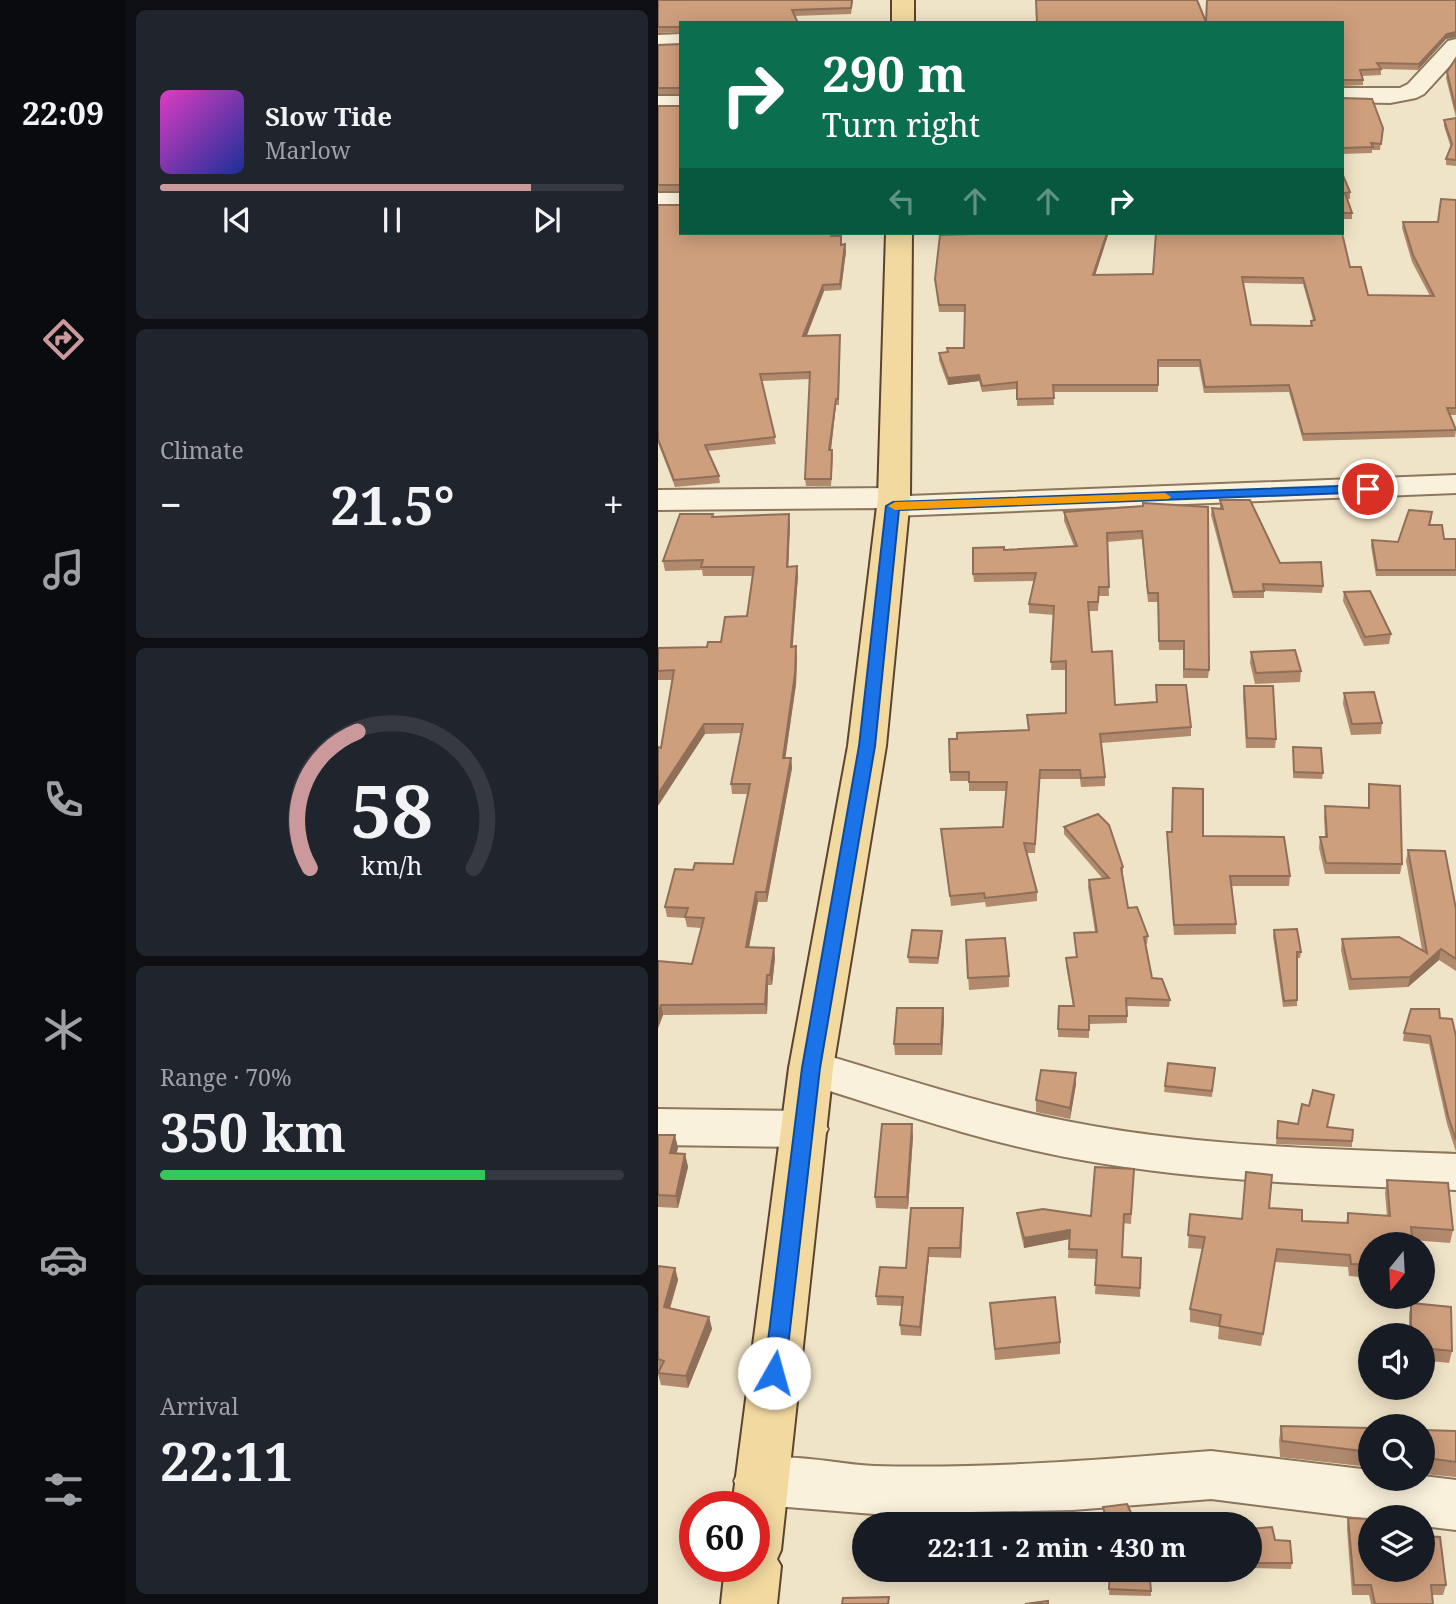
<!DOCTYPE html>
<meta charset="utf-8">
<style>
:root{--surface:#171b24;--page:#20242c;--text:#f1f3f6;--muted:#9ea1a6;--line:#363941;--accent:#cb999b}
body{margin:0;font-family:"Noto Serif",serif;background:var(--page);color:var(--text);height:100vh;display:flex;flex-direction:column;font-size:26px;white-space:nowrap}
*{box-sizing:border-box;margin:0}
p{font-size:23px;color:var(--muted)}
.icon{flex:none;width:38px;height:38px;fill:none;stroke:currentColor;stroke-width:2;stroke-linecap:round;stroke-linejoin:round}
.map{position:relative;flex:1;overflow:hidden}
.panel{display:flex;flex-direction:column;gap:10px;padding:10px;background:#0d0f14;width:532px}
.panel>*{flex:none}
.top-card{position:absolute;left:21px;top:21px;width:665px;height:214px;border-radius:0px;box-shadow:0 4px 18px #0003;background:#0b6e4f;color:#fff;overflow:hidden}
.needle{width:46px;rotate:198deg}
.tools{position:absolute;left:700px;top:1232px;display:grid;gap:14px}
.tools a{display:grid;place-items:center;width:77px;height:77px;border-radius:50%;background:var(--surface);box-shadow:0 4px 18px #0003;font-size:35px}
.speed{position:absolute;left:21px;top:1491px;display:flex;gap:14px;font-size:35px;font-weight:700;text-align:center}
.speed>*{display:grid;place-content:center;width:91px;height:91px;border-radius:50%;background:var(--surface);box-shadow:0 4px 18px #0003;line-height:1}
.speed .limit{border:10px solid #d22;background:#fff;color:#111}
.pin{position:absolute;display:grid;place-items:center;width:60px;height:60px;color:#fff;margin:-30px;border:4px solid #fff;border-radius:50%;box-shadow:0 2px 7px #0007}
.me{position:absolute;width:77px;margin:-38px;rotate:7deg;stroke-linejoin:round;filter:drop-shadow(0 0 5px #0008)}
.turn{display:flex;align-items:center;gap:24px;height:147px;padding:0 28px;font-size:32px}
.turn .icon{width:91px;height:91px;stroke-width:2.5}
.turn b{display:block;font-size:49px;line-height:60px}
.lanes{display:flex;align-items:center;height:66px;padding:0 28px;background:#0003;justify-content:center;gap:35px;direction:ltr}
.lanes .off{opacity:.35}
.big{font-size:52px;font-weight:700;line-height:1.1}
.panel .tile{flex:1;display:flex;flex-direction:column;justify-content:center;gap:10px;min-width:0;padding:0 24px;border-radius:10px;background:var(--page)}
.panel .dial{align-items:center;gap:0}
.dial svg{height:182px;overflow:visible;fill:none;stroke:var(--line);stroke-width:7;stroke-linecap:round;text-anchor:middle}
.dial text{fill:var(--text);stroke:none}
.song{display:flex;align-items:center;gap:21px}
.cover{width:84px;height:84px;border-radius:10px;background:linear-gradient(135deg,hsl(310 70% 55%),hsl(230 70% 35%))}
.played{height:7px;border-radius:4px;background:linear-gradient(90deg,var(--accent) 80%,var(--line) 80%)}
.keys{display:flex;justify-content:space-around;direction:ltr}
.heat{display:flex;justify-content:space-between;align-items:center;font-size:38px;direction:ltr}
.charge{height:10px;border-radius:5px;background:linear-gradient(90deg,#34c759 70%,var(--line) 0)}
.trip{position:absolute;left:194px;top:1512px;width:410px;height:70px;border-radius:35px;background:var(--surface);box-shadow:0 4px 18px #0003;font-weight:700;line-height:70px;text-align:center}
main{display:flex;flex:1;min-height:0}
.tab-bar{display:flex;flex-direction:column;width:126px;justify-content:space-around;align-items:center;background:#090b0e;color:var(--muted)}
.tab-bar .icon{width:49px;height:49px}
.tab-bar .current{color:var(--accent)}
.tab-bar b{font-size:32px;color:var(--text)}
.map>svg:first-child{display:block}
</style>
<main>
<nav class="tab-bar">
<b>22:09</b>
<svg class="icon current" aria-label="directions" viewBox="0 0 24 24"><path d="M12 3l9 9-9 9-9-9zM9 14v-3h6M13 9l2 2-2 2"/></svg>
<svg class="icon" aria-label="music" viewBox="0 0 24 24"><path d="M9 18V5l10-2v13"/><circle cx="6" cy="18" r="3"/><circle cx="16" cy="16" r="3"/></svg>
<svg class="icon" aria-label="phone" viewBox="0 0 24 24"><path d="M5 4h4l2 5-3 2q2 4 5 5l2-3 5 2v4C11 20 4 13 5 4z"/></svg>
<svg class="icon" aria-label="climate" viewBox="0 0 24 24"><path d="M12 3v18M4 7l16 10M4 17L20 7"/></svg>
<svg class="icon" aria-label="car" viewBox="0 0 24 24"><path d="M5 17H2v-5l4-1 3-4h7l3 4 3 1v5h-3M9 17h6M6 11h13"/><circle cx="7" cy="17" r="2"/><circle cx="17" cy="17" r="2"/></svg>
<svg class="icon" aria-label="filters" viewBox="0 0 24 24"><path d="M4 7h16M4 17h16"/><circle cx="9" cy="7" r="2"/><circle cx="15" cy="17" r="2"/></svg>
</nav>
<section class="panel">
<div class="tile">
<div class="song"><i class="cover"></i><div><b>Slow Tide</b><p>Marlow</p></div></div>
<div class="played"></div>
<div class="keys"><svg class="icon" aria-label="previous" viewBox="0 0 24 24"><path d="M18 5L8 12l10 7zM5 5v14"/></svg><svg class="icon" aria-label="pause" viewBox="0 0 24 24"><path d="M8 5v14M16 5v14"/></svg><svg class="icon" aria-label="next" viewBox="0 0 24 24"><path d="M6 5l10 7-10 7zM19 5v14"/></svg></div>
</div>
<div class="tile"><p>Climate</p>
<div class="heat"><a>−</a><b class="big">21.5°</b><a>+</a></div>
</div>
<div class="tile dial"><svg viewBox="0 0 100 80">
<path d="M14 69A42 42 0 1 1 86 69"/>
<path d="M14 69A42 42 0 0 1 35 9" stroke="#cb999b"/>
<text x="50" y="56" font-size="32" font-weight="700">58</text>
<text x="50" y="72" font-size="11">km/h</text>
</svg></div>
<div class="tile"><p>Range · 70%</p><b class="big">350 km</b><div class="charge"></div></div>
<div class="tile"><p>Arrival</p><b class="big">22:11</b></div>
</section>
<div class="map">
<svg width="798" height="1604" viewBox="0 0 798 1604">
<rect width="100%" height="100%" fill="#f0e4c8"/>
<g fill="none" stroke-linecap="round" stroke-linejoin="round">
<defs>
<g id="minor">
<polygon points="23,34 23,48 0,49 0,35"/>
<polygon points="798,39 798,59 766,94 758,98 732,103 684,102 684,88 742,88 750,84 790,41"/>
<rect x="0" y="96" width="23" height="14"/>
<rect x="0" y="193" width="23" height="16"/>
<polygon points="798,475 798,493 235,516 224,513 220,508 0,510 0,490 236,488 247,491 250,496"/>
<path d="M153,1051C239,1076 325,1105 413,1122C540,1147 670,1149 798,1154V1190C671,1185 543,1182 418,1159C323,1142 230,1109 137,1080L131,1068L137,1056Z"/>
<polygon points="0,1109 147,1111 163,1116 170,1129 163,1142 147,1147 0,1145"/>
<path d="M553,1451L712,1470V1479H765V1476L798,1480V1530L765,1526V1517L712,1519L553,1499L415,1510L216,1514L103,1505L84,1498L76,1481L84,1464C124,1449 174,1464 216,1466C328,1469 441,1460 553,1451Z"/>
</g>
<g id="major">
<rect x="234" y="0" width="22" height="23"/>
<polygon points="228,233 254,233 252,498 228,746 175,1068 123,1550 119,1559 123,1566 119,1604 63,1604 67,1566 96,1566 96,1507 74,1507 131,1068 190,746 220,498"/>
</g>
</defs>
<use href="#minor" stroke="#8c765c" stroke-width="4"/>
<use href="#major" stroke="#5a4430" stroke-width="4"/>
<use href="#minor" fill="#faf1dc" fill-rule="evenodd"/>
<use href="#major" fill="#f2d9a0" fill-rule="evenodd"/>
</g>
<g fill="#b1896c" fill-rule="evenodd">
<polygon points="0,0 195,0 193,14 136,16 23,23 23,32 0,33"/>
<polygon points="378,0 539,0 548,21 549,0 798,0 798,37 788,39 760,70 723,69 723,75 704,76 705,80 705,85 684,86 684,23 379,23"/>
<polygon points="23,44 23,94 0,94 0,45"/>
<polygon points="798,58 798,166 788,165 788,159 793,148 786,126 786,120 798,118 788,78 789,72"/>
<polygon points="684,98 725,128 722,150 714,150 714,153 684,154"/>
<rect x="0" y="106" width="23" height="85"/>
<polygon points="684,173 692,192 692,199 689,199 694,213 694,219 684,219"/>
<path d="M798,200V415H792L798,430L797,437L645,441L631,392L546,393L541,367H500V392H395L396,405L359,406V389L324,392L321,381L290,385L281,360V353L290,352L306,348L307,312H281L277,279L310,234V233H454L453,235H450L437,275L692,267L710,295L772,296L754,262L744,228L745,222H780ZM585,283L645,284L655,320L653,321L652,326L593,325Z"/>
<polygon points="0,205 175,233 174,236 184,245 188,251 183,290 166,291 148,336 182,335 181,405 178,405 173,450 174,450 175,457 173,486 148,486 147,479 152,379 103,381 118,444 50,451 61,476 62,483 17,487 0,443"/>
<polygon points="562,500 622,563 665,586 664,593 606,591 606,598 575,598 553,515 554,508 562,509"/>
<polygon points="485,506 551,670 550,678 525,678 525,650 501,650 500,602 490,602 484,539 449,542 451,596 441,596 440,611 431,611 434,652 457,705 498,702 498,685 533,727 533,736 443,743 447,777 447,786 423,787 422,779 382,779 377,853 369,853 379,892 379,901 328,907 327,902 293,906 283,829 345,827 348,791 311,791 311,781 292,781 291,739 370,730 369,715 408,713 408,670 393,670 396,615 371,613 371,604 376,581 316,582 315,574 346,550 416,546 406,521 406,512"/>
<polygon points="55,514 55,517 131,514 132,524 130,566 139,566 140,576 134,647 139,656 138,684 127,758 133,758 134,768 109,902 100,902 91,947 116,948 117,958 114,985 110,985 109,1014 5,1015 0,1028 0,961 34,964 44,928 29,927 27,918 9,917 7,907 35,870 75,864 90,794 74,794 73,784 83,733 47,734 3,748 14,680 0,680 0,648 49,647 63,642 89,616 94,576 45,576 44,570 7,571 5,561"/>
<polygon points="774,517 772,525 786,539 798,539 798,576 718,576 713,546 714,540 740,542"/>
<polygon points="686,592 733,634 731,644 706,646 685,601"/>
<polygon points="593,652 643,671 642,682 597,684 592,663"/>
<polygon points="586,686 618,739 617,748 588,748 585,696"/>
<polygon points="686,693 724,723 723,734 693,735 685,704"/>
<polygon points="635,747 665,773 664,779 635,778"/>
<polygon points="711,784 744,864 742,874 667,874 661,848 662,837 667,837 666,817 667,806 710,808"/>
<polygon points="406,827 465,867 465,875 470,908 490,936 489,944 488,944 494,978 512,1000 511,1007 469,1006 469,1023 431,1024 431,1038 400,1037 400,1029 415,1006 408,965 408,958 418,957 416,933 437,932 430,887 431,880 445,879 406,834"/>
<polygon points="509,832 545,836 632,876 631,886 574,886 578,924 578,934 516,935 509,842"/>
<polygon points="750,850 798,909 798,971 781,960 750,987 691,990 683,950 684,939 764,950 748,861"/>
<polygon points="616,930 643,952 642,958 639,958 639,1006 625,1007 615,936"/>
<polygon points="284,937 280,964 251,963 250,957"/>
<polygon points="308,940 351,976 351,987 311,990"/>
<polygon points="285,1008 286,1019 284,1055 237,1055 236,1044"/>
<polygon points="782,1018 798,1036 798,1152 789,1124 771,1044 745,1041 746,1033"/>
<polygon points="557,1068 554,1097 506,1092 507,1086"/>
<polygon points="418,1084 412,1119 378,1112 378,1100"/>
<polygon points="620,1121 669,1127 694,1141 694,1147 618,1144"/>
<polygon points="0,1135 20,1148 18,1153 27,1154 30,1167 20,1208 0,1207"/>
<polygon points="255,1136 250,1209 218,1208 217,1197"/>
<polygon points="476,1169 473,1224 465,1223 464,1257 483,1258 482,1297 437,1294 439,1259 410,1258 411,1239 366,1248 360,1222 359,1213 433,1216"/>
<polygon points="729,1180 795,1230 792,1243 754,1240 712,1244 712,1278 691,1276 690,1267 617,1262 603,1346 560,1339 561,1327 532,1322 532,1309 545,1249 530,1248 532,1214 584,1219 611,1208 644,1221 688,1223 690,1213 729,1216 727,1193"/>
<polygon points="305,1208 303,1258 271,1257 263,1336 243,1335 242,1325 244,1306 219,1305 218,1296 248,1268"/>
<polygon points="0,1266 17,1268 20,1280 12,1309 51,1317 54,1329 30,1388 3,1385 0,1374"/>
<polygon points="332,1303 402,1342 402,1354 337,1360"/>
<polygon points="753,1303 794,1351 791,1363 765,1360 765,1335 751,1335 751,1315"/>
<polygon points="623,1426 712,1428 712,1467 622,1457 621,1441"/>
<polygon points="765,1430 798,1431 798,1477 765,1474"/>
<polygon points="445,1507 478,1524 449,1524 445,1512"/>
<polygon points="690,1518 788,1585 785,1595 774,1595 775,1604 713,1604 711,1595 694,1595 689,1528"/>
<polygon points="592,1529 617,1540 634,1563 633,1569 592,1568"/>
<polygon points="452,1570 493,1591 493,1596 451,1595"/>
</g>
<g fill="#906f58">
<polygon points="798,32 798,37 788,39 760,70 761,64 789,34"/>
<polygon points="449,233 450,233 450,235 435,282 435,275"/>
<polygon points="187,244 188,251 183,290 182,284"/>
<polygon points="165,285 166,291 146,343 145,336"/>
<polygon points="321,375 321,381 290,385 290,378"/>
<polygon points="178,399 178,405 172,457 171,450"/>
<polygon points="131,514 132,524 130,576 129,567"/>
<polygon points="139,566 140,576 134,656 133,647"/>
<polygon points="138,646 139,656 138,684 126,768 125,758"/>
<polygon points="46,724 47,734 0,806 0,794"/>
<polygon points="133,758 134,768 109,902 108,892"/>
<polygon points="98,892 100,902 89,957 88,947"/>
<polygon points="284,931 284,937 280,964 280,958"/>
<polygon points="116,948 117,958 114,985 112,975"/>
<polygon points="783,949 781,960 750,987 752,977"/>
<polygon points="109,975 110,985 109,1014 107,1004"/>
<polygon points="3,1005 5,1015 0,1028 0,1012"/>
<polygon points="285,1008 286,1019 284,1055 283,1044"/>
<polygon points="418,1073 418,1084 412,1119 412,1108"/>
<polygon points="254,1124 255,1136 250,1209 249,1197"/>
<polygon points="17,1135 20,1148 15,1166 12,1153"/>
<polygon points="27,1154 30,1167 20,1208 18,1196"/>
<polygon points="305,1208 305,1218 303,1258 302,1248"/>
<polygon points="412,1230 412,1239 366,1248 366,1238"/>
<polygon points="271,1248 271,1257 263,1336 262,1327"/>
<polygon points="17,1268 20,1280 8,1320 6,1307"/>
<polygon points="51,1317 54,1329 30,1388 28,1376"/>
<polygon points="769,1458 765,1473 765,1474 766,1461"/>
</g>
<g fill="#ce9f7d" stroke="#906f58" stroke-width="2" fill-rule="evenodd">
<polygon points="0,0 194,0 193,8 134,10 140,23 23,23 23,27 0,27"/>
<polygon points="378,0 539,0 548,22 549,0 798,0 798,32 789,34 761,64 719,63 723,69 702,70 705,80 684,80 684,23 379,23"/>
<polygon points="23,44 23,88 0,88 0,45"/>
<polygon points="798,58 798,110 789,72"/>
<polygon points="684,98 714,99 725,128 723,144 713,143 715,147 684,148"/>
<rect x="0" y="106" width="23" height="79"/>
<polygon points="798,118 798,160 788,159 794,144 786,120"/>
<polygon points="684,173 692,192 687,193 694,213 684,213"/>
<path d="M783,199L798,200V408H789L798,430L645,434L631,385L547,387L542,360H500V385H395L396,398L359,399V382L324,386L321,375L290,378L281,353L290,352L289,348H306L307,305H281L277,279L282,235L312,234L311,233H449L435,275L495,274L498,233H684L692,267H703L710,295L776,296L755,255L745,222H780ZM584,277L645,278L657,320L653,321L654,326L593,325Z"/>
<polygon points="0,205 23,205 23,233 174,233 173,236 183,236 183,245 187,244 182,284 165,285 145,336 182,335 180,399 178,399 171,450 174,450 173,479 147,479 152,372 102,374 117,437 47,445 61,476 16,480 0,439"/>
<polygon points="562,500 592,500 622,563 663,562 665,586 605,584 606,591 575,592 554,508 565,509"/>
<polygon points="485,503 550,507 551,670 526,669 526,641 501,641 500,593 490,593 484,531 449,533 451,587 441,587 440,602 430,602 434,652 454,651 457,705 499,702 498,685 528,685 533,727 442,734 447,777 423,778 422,770 382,770 377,844 366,843 379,892 327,898 326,893 292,896 283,829 345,827 349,782 311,782 311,772 292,772 291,739 299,739 299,733 371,730 369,715 408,713 408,661 393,662 396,606 371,604 378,573 315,574 315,548 346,547 346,550 419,546 406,512 485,506"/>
<polygon points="751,510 774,512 771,525 784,525 786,539 798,539 798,570 719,570 714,540 740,542"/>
<polygon points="22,514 55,514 54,517 131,514 129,567 139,566 133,647 138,646 137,674 125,758 133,758 108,892 98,892 88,947 116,948 112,975 109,975 107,1004 3,1005 0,1012 0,961 34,964 46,918 27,917 30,908 7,907 17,869 35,870 37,863 75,864 92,784 73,784 85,724 46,724 0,794 0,747 3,748 16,670 0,671 0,648 49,647 50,642 63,642 67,617 89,616 96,567 43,567 45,560 5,561"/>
<polygon points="712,591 733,634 707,637 686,592"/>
<polygon points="637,650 643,671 598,673 593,652"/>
<polygon points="586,686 615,686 618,739 589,738"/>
<polygon points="716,692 724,723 694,724 686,693"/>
<polygon points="635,747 663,748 665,773 636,772"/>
<polygon points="711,784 742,786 744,864 668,863 662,837 669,837 667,806 711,808"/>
<polygon points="515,788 545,789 545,836 626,837 632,876 572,876 578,924 516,925 509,832 514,832"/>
<polygon points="440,814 451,825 465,867 463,868 470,908 479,907 490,936 486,937 494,978 504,979 512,1000 468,998 469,1016 431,1016 431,1030 400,1029 401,1006 416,1006 408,958 419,957 416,933 439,932 431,880 451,878 406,827"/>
<polygon points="750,850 787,851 798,909 798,959 783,949 752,977 693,979 684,939 741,937 769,953"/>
<polygon points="639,929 643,952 639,952 639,1000 626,1001 616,930"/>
<polygon points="254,930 284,931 280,958 250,957"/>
<polygon points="347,938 351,976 310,978 308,940"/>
<polygon points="239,1008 285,1008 283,1044 236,1044"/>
<polygon points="753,1009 781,1009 782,1018 794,1019 798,1036 798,1140 790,1116 772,1036 746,1033"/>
<polygon points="510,1063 557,1068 554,1091 507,1086"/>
<polygon points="383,1070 418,1073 412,1108 378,1100"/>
<polygon points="655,1090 676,1095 669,1127 695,1130 694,1141 619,1138 620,1121 640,1124 644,1104 651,1106"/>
<polygon points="224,1124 254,1124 249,1197 217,1197"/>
<polygon points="0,1135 17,1135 12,1153 27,1154 18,1196 0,1195"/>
<polygon points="437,1167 476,1169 473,1214 466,1214 464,1257 483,1258 482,1288 437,1285 439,1250 411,1249 412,1230 366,1238 359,1213 385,1209 433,1216"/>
<polygon points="588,1172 614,1175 611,1208 644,1210 644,1221 690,1223 690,1213 732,1216 729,1180 790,1183 795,1230 753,1227 755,1244 712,1244 712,1265 693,1264 692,1255 619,1249 605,1334 561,1326 563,1315 532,1309 547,1237 530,1235 532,1214 584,1219"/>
<polygon points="253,1208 305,1208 302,1248 271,1248 262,1327 242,1325 245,1297 218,1296 222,1267 248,1268"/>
<polygon points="0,1266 17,1268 6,1307 51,1317 28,1376 0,1373 6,1361 0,1359"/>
<polygon points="397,1297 402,1342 337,1349 332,1303"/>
<polygon points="753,1303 793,1307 794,1351 765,1348 765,1335 753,1335"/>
<polygon points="623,1426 712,1428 712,1452 624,1441"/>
<polygon points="765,1430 798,1431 798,1462 769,1458 765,1461"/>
<polygon points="469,1504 478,1524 450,1524 445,1507"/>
<polygon points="690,1518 712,1519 712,1570 765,1570 765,1536 782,1537 788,1585 773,1585 775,1604 717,1604 713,1585 696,1585"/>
<polygon points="614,1527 617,1540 632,1541 634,1563 592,1563 592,1529"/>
<polygon points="452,1570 491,1570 493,1591 451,1589"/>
<polygon points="231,1597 230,1604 184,1604 185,1598"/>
<polygon points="390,1601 390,1604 367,1604"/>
</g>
<polygon fill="#1a73e8" stroke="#114b97" stroke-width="2" points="710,485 715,486 715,492 241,510 217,746 162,1068 127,1373 124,1379 116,1382 109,1379 106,1373 144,1068 201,746 228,506 235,502"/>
<polygon fill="#f59e0b" points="507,493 513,497 511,499 237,510 230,506 237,502"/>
</svg>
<div class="tools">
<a><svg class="needle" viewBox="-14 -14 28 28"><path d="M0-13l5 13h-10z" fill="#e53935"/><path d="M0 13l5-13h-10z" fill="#9ea1a6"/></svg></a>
<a><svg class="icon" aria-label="sound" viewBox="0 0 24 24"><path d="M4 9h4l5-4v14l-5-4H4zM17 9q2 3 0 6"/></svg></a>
<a><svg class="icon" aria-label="search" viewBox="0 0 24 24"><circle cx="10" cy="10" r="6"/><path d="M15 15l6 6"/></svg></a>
<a><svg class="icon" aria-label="layers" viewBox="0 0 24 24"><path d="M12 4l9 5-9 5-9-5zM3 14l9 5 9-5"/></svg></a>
</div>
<div class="speed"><div class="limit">60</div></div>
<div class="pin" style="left:710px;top:489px;background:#d93025"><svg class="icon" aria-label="arrive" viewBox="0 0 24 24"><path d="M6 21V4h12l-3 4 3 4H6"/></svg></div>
<svg class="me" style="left:116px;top:1373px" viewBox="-20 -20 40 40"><circle r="19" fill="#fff"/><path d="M0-13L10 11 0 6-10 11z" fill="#1a73e8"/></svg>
<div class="trip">22:11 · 2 min · 430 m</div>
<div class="top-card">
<div class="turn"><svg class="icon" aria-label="right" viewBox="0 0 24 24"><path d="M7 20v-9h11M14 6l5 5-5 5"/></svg><div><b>290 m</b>Turn right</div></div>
<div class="lanes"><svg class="icon off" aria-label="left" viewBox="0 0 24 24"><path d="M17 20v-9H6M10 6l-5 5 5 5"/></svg><svg class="icon off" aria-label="ahead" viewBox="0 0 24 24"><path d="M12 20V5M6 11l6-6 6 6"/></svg><svg class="icon off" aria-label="ahead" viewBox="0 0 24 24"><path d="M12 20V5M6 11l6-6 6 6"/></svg><svg class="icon" aria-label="right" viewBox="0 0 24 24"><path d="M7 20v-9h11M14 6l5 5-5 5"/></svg></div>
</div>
</div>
</main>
